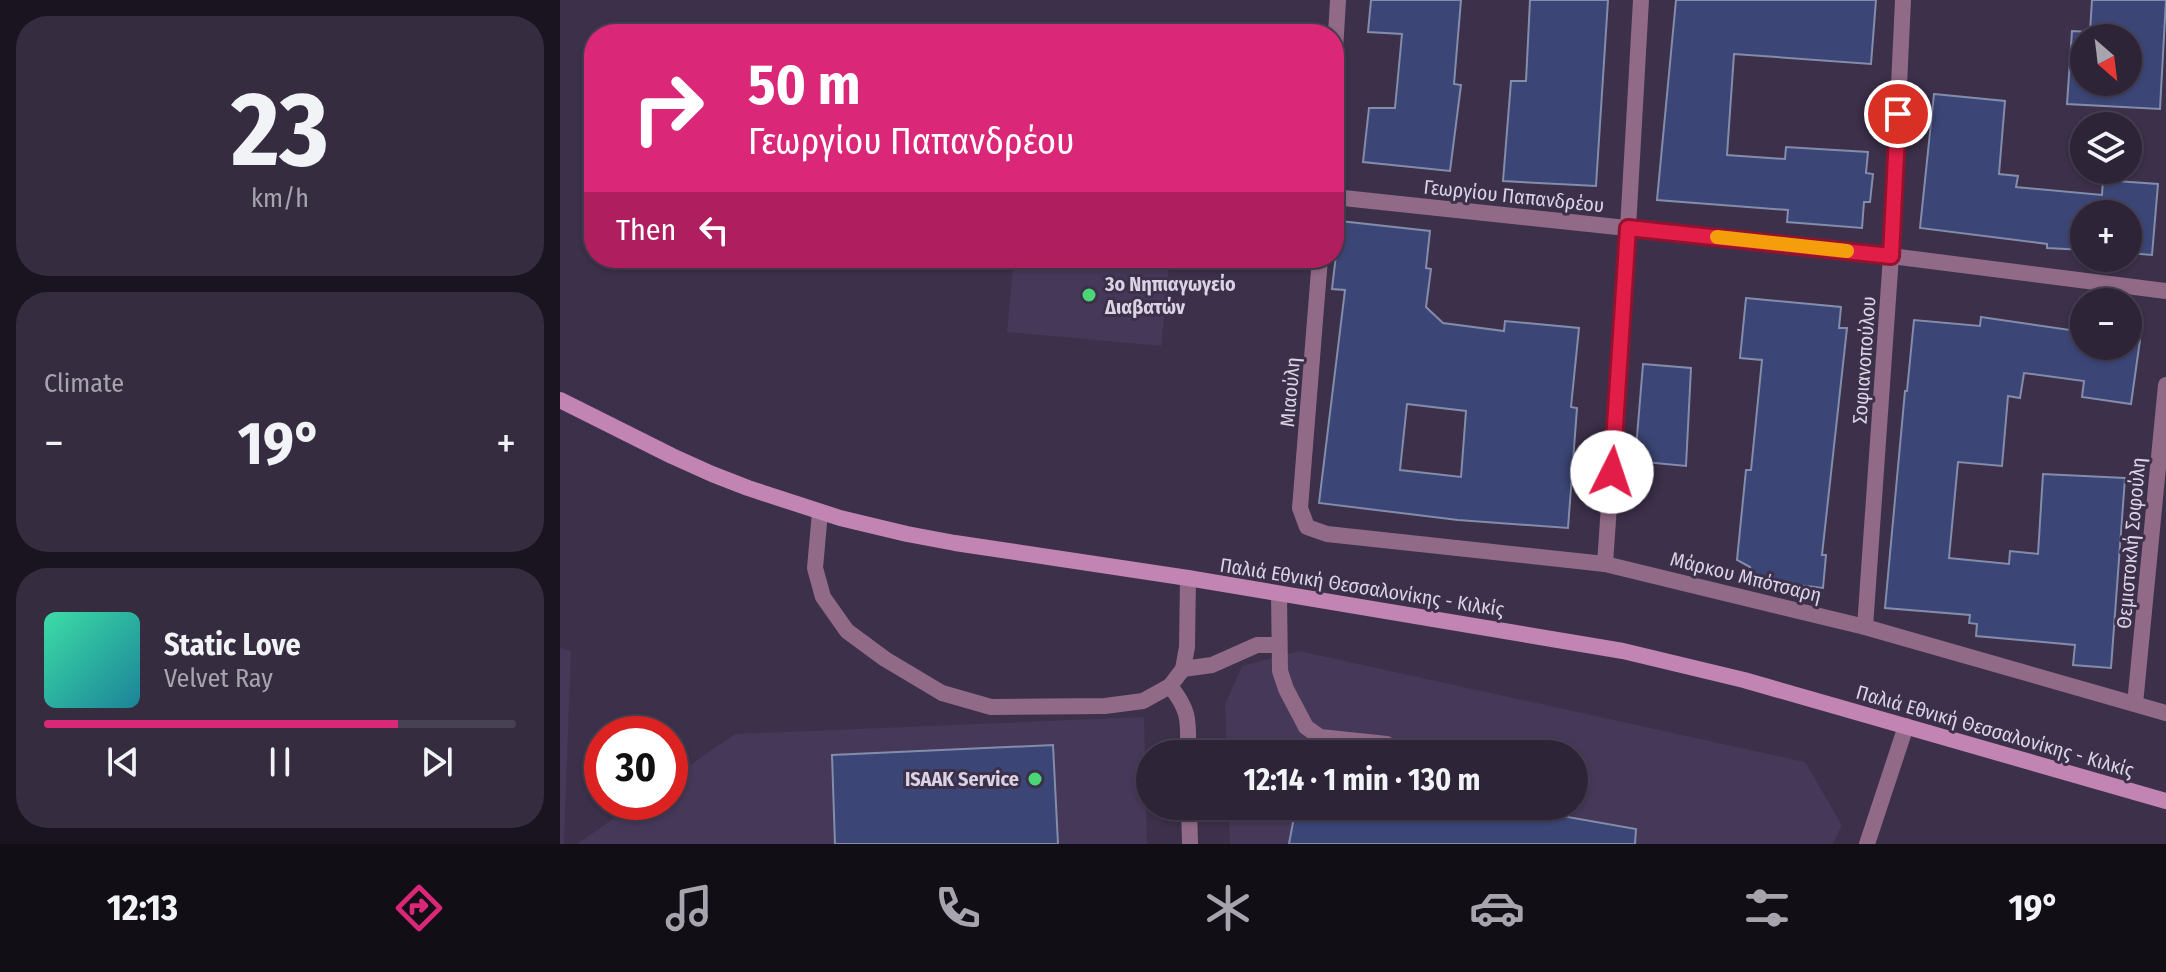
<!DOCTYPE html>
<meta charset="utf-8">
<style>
:root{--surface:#2d2438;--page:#352c40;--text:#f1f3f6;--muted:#a7a4ae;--line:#484153;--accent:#db2777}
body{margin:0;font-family:"Fira Sans Condensed",sans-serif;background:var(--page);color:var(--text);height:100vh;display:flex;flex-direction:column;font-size:30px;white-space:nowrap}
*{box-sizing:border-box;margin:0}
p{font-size:26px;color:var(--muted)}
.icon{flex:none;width:44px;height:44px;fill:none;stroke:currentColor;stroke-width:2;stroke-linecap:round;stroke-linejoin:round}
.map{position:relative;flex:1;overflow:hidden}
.drawer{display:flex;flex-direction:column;gap:16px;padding:16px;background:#19141f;width:560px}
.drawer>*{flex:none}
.banner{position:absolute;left:24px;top:24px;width:760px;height:244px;border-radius:32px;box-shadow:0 2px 6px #0004,0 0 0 2px var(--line);background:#db2777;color:#fff;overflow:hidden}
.needle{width:52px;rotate:152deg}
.fabs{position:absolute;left:1510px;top:24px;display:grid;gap:16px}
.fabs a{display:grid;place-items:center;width:72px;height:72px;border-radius:50%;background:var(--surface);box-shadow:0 2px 6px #0004,0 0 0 2px var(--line);font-size:40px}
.speed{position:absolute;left:24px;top:716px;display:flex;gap:16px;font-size:40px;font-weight:700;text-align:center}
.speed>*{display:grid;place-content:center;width:104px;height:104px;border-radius:50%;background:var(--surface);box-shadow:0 2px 6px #0004,0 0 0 2px var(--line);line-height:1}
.speed .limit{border:12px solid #d22;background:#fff;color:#111}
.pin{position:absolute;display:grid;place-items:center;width:68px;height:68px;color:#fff;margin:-34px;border:4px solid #fff;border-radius:50%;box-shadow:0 2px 8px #0007}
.me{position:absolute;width:88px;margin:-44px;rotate:4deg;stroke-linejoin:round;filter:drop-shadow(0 0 6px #0008)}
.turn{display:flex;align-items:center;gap:28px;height:168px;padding:0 32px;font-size:36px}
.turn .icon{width:104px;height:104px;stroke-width:2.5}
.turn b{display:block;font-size:56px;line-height:68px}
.then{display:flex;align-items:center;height:76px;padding:0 32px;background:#0003;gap:16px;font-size:30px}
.big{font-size:60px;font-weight:700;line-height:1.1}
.drawer .widget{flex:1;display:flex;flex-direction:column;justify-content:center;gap:12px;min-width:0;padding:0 28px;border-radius:32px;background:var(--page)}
.drawer .dial{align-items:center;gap:0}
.dial b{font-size:104px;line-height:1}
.song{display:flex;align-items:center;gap:24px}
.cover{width:96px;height:96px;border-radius:12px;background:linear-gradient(135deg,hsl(160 70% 55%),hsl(190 70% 35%))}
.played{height:8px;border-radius:4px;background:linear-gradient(90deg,var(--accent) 75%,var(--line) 75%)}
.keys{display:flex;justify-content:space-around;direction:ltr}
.heat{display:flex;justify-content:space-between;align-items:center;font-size:44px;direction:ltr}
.trip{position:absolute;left:576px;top:740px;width:452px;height:80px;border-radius:40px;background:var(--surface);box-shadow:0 2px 6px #0004,0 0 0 2px var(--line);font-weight:700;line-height:80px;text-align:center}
.tab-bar{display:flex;height:128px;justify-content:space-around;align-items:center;background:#120e16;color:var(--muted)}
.tab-bar .icon{width:56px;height:56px}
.tab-bar .selected{color:var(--accent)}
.tab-bar b{font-size:36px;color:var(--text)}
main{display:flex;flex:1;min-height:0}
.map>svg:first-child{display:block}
</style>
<main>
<section class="drawer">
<div class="widget dial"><b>23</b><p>km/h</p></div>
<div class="widget"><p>Climate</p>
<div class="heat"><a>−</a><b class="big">19°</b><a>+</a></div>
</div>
<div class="widget">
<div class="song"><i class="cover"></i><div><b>Static Love</b><p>Velvet Ray</p></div></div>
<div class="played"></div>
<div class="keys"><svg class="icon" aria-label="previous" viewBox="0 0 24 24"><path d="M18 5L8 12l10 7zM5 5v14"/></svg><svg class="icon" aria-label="pause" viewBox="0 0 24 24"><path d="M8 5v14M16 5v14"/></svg><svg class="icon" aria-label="next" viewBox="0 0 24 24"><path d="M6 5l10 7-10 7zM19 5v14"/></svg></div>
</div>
</section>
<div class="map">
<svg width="1606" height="844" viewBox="0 0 1606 844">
<rect width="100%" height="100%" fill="#3c304a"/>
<g fill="#463858">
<polygon points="454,258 610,258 601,346 447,332"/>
<polygon points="0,648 11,651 4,844 0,844"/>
<polygon points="739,651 1245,762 1282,825 1273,844 670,844 668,806 1014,806 1014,754 667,754 665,705 682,666"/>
<polygon points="584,717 587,844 17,844 77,802 110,802 110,779 175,734"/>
</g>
<g fill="#3c4676" stroke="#848cab" stroke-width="2" fill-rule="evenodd">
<polygon points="811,0 901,0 894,84 901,85 890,171 803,162 809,108 835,108 842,34 808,32"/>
<polygon points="970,0 1048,0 1036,186 943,181 951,81 966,81"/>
<polygon points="1116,0 1316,0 1311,64 1174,54 1167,155 1225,159 1226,147 1308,152 1306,173 1313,174 1310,202 1304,202 1302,228 1227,222 1228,210 1097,200"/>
<path d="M1532,0H1606L1600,109L1507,104L1512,31L1530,32ZM1524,38H1568V82H1524Z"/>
<polygon points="1374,94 1445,101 1439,174 1458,176 1456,187 1542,195 1543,180 1598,184 1592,255 1568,253 1568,214 1524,214 1524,250 1487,248 1487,244 1360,228"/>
<path d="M780,221L870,231L866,268L871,269L866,307L883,323L944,331L945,321L1019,328L1011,407L1017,408L1008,528L898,520L759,503L785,290L772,289ZM847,404L906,411L901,477L840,470Z"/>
<polygon points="1186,298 1281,307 1279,328 1287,328 1262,555 1266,555 1263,588 1195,580 1190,567 1177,560 1186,470 1191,470 1202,360 1180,358"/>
<polygon points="1421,317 1524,332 1524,346 1568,346 1568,338 1580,340 1571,404 1522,397 1524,381 1464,373 1460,398 1448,396 1442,466 1398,462 1389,558 1449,564 1450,551 1478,554 1483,474 1565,478 1551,668 1513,665 1515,645 1416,636 1417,624 1409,623 1410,615 1325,608 1345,391 1347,391 1354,320 1420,326"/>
<polygon points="1083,364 1131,368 1126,466 1075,461"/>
<polygon points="493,745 498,844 275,844 272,755"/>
<polygon points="736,806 945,806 1076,829 1075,844 729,844"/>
</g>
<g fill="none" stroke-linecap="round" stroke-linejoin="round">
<g stroke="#906a86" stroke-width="16">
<polyline points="260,512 255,568 263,597 287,631 325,659 382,693 431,707 545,706 583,701 610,686 623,669 627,647 628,578"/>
<polyline points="719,594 720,671 726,689 746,727 760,737 827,744"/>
<polyline points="623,669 652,665 697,645 719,645"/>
<path d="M610,686C631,712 628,722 628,754"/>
<polyline points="629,806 630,844"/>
</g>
<g stroke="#906a86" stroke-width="16">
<polyline points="774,67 778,0"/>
<polyline points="774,197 1331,256 1606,291"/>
<polyline points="760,258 740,508 747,527 767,534 1045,564 1305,627 1606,713"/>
<polyline points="1045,564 1068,228 1081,0"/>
<polyline points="1305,627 1331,256 1343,0"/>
<polyline points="1575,704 1606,385"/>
<polyline points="1307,844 1346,726"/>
</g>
<polyline stroke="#c285b3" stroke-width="16" points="0,400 112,456 152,474 188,488 280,518 347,534 395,543 628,578 1063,651 1184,680 1606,801"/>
</g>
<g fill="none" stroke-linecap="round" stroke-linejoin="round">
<defs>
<polyline id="route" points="1052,472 1068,228 1331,256 1338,114"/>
</defs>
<use href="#route" stroke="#92132f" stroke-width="20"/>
<use href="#route" stroke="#e11d48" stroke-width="14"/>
<polyline stroke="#f59e0b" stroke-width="14" points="1157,237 1287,251"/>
</g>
<g fill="#4ad677" stroke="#3c304a" stroke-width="3">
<circle cx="529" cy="295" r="8"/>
<circle cx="475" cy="779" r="8"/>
</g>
<g text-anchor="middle" stroke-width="6" stroke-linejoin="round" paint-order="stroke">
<g font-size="20" fill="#dad3e4" stroke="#3c304a">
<text transform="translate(954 196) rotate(6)" y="7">Γεωργίου Παπανδρέου</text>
<text transform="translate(1304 360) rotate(-86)" y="7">Σοφιανοπούλου</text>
<text transform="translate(730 392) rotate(-85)" y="7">Μιαούλη</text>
<text transform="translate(1571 543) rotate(-85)" y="7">Θεμιστοκλή Σοφούλη</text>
<text transform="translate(1186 577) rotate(14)" y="7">Μάρκου Μπότσαρη</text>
<text transform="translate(802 587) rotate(9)" y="7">Παλιά Εθνική Θεσσαλονίκης - Κιλκίς</text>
<text transform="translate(1435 731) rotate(16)" y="7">Παλιά Εθνική Θεσσαλονίκης - Κιλκίς</text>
</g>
<g font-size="20" font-weight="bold" fill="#dad3e4" stroke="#3c304a" text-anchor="start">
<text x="545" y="291">3ο Νηπιαγωγείο<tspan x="545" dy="23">Διαβατών</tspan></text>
<text x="459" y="786" text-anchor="end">ISAAK Service</text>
</g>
</g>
</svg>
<div class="fabs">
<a><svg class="needle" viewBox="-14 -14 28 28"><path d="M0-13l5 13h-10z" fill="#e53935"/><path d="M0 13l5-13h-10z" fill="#a7a4ae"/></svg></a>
<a><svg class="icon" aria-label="layers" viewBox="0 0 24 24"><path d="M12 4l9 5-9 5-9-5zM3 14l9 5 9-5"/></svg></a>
<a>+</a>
<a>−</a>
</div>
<div class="speed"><div class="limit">30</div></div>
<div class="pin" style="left:1338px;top:114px;background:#d93025"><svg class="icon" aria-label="arrive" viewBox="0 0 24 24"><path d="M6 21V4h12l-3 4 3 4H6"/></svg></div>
<svg class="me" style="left:1052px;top:472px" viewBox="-20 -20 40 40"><circle r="19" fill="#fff"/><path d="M0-13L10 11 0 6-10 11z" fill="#e11d48"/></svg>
<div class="trip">12:14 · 1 min · 130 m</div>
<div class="banner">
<div class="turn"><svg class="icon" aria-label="right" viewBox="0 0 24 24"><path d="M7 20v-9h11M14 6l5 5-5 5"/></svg><div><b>50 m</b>Γεωργίου Παπανδρέου</div></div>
<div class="then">Then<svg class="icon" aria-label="left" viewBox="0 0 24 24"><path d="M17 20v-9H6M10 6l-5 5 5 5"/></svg></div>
</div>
</div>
</main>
<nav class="tab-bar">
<b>12:13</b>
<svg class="icon selected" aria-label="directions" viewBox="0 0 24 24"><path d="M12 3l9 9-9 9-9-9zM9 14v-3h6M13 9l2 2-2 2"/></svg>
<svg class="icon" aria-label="music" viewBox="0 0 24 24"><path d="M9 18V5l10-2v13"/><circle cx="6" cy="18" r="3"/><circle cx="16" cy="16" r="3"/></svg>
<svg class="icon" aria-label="phone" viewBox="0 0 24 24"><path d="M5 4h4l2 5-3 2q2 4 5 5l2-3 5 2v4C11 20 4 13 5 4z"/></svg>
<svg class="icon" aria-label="climate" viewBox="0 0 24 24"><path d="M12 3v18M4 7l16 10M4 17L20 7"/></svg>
<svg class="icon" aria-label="car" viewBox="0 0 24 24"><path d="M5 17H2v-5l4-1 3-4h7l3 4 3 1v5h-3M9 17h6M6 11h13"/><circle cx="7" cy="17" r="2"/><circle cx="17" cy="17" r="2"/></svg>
<svg class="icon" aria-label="filters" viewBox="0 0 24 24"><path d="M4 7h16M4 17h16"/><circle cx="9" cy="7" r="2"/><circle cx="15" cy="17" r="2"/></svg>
<b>19°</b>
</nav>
